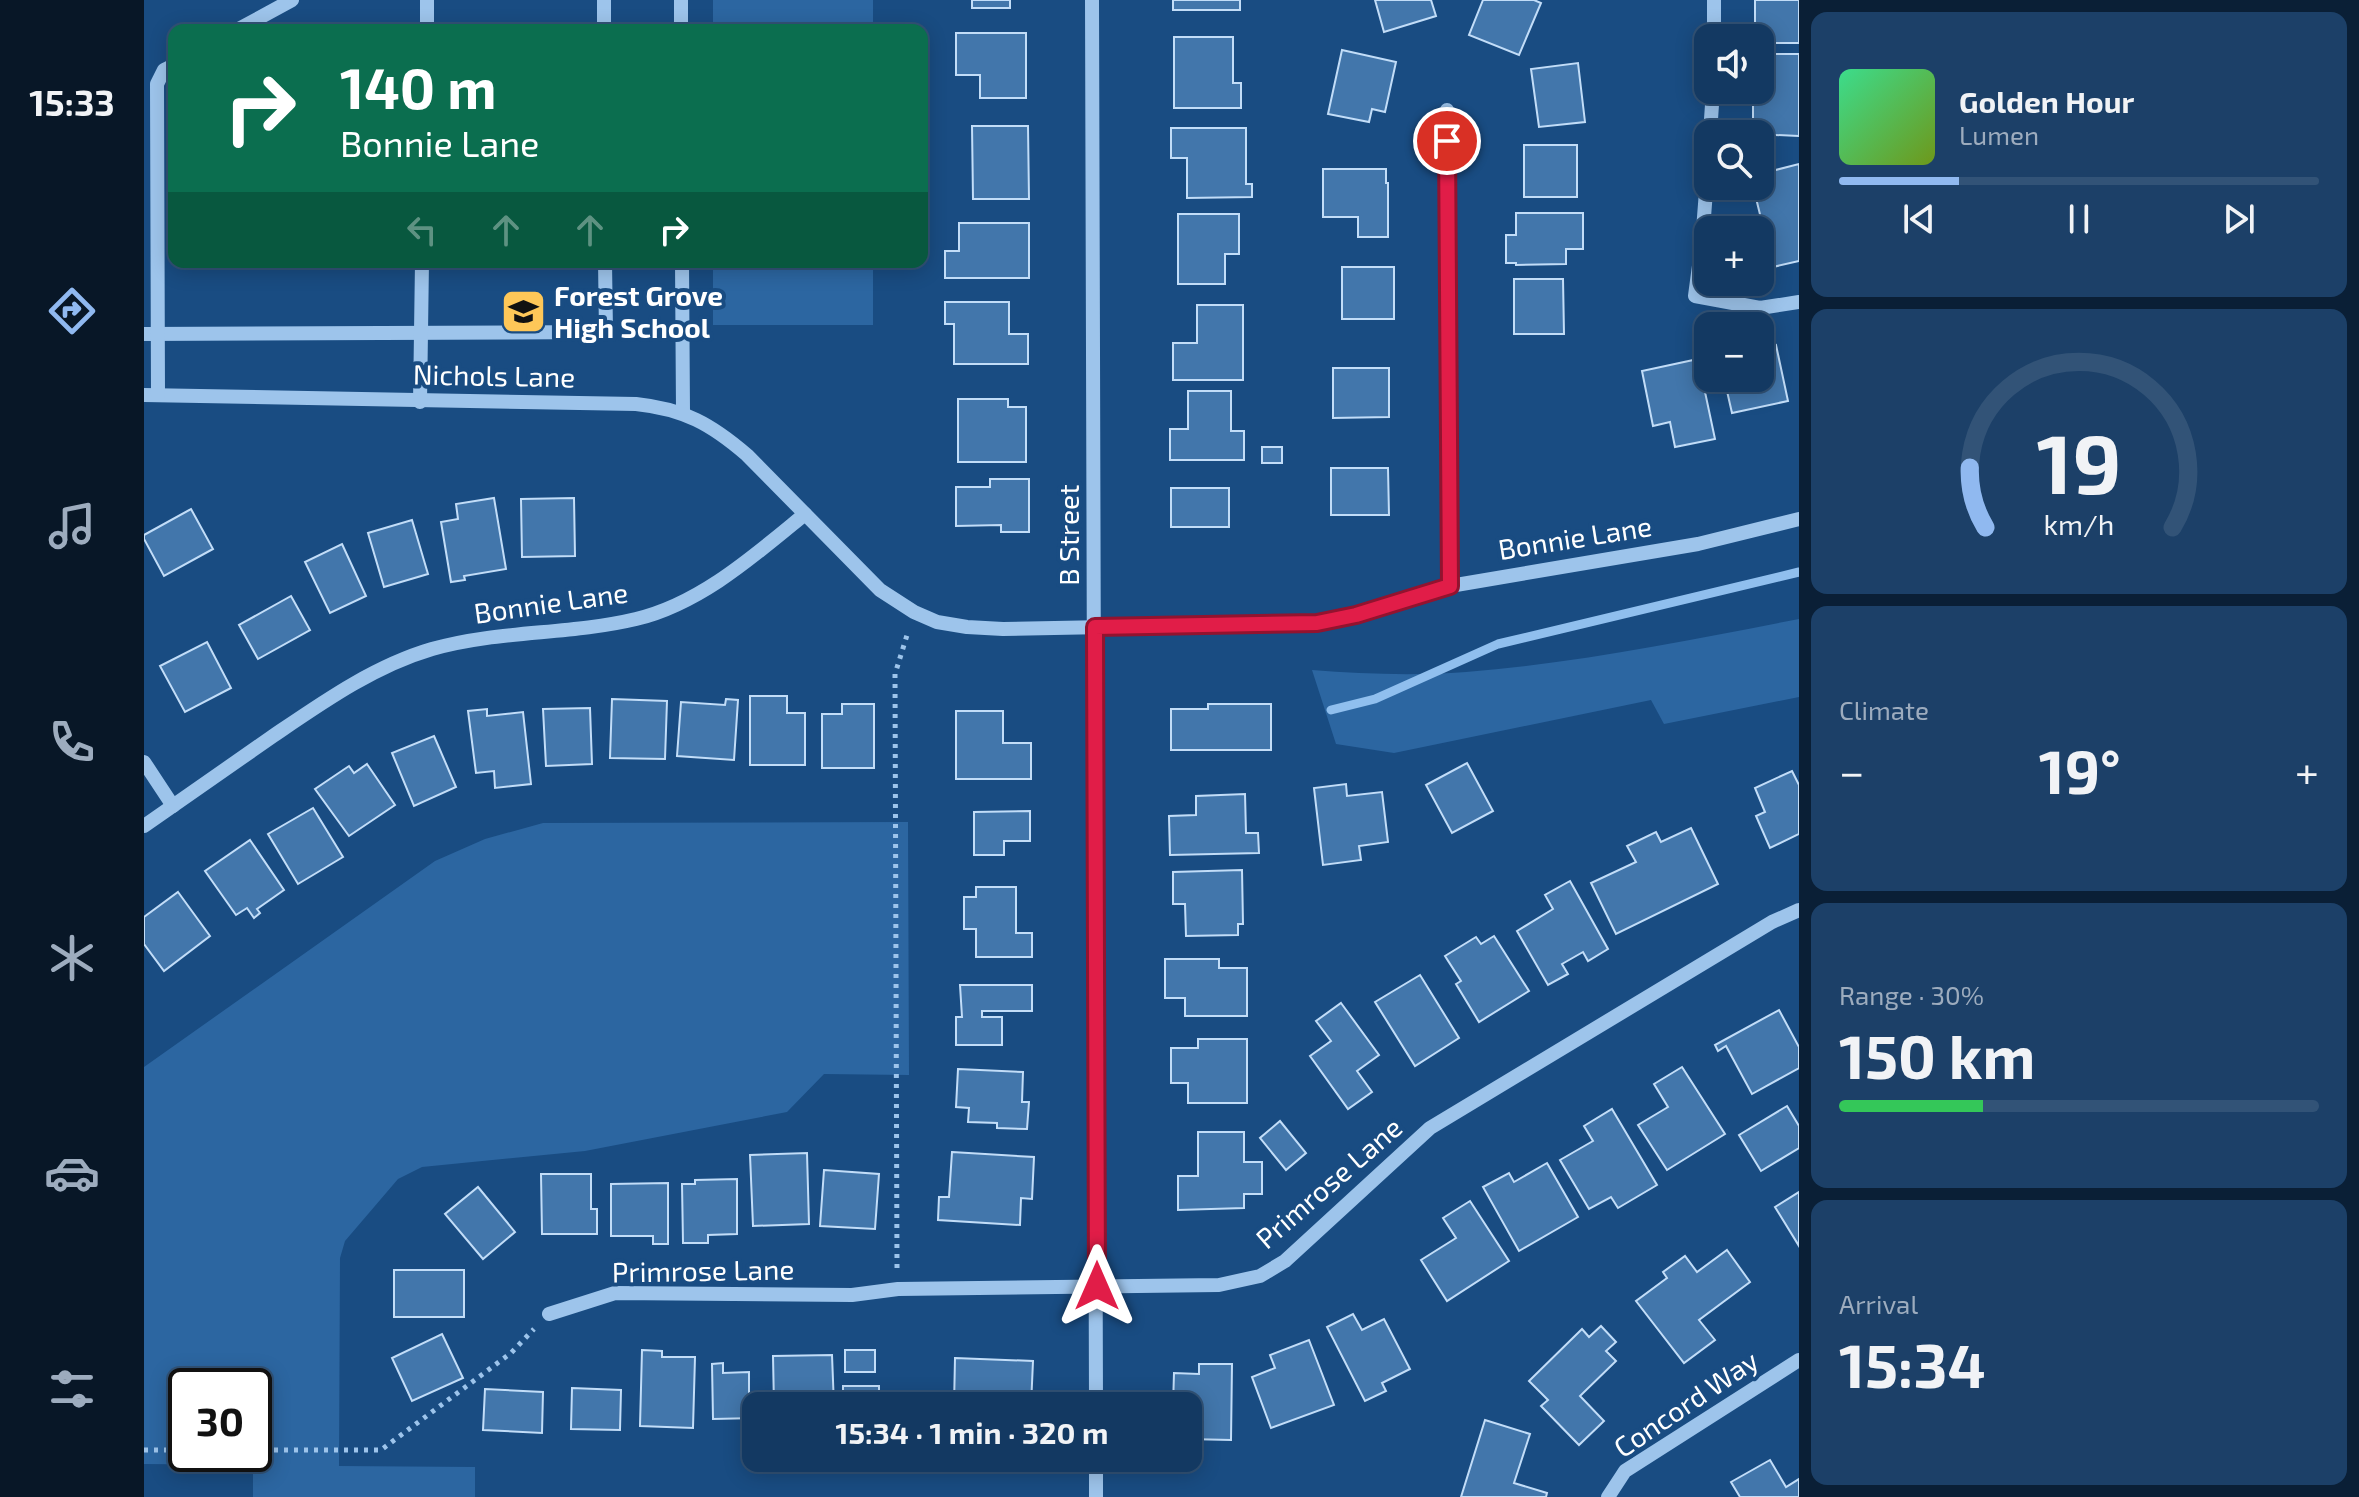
<!DOCTYPE html>
<meta charset="utf-8">
<style>
:root{--surface:#133962;--page:#1c4068;--text:#f1f3f6;--muted:#9dacbe;--line:#325377;--accent:#90b9f0}
body{margin:0;font-family:"Exo 2",sans-serif;background:var(--page);color:var(--text);height:100vh;display:flex;flex-direction:column;font-size:30px;white-space:nowrap}
*{box-sizing:border-box;margin:0}
p{font-size:26px;color:var(--muted)}
.icon{flex:none;width:44px;height:44px;fill:none;stroke:currentColor;stroke-width:2;stroke-linecap:round;stroke-linejoin:round}
.map{position:relative;flex:1;overflow:hidden}
.sheet{display:flex;flex-direction:column;gap:12px;padding:12px;background:#0a1f36;width:560px}
.sheet>*{flex:none}
.hud{position:absolute;left:24px;top:24px;width:760px;height:244px;border-radius:16px;box-shadow:0 4px 20px #0003,0 0 0 2px var(--line);background:#0b6e4f;color:#fff;overflow:hidden}
.tools{position:absolute;left:1550px;top:24px;display:grid;gap:16px}
.tools a{display:grid;place-items:center;width:80px;height:80px;border-radius:16px;background:var(--surface);box-shadow:0 4px 20px #0003,0 0 0 2px var(--line);font-size:40px}
.speed{position:absolute;left:24px;top:1368px;display:flex;gap:16px;font-size:40px;font-weight:700;text-align:center}
.speed>*{display:grid;place-content:center;width:104px;height:104px;border-radius:50%;background:var(--surface);box-shadow:0 4px 20px #0003,0 0 0 2px var(--line);line-height:1}
.speed .limit{border:4px solid #111;border-radius:12px;background:#fff;color:#111}
.pin{position:absolute;display:grid;place-items:center;width:68px;height:68px;color:#fff;margin:-34px;border:4px solid #fff;border-radius:50%;box-shadow:0 2px 8px #0007}
.me{position:absolute;width:88px;margin:-44px;rotate:0deg;stroke-linejoin:round;filter:drop-shadow(0 0 6px #0008)}
.turn{display:flex;align-items:center;gap:28px;height:168px;padding:0 40px;font-size:36px}
.turn .icon{width:104px;height:104px;stroke-width:2.5}
.turn b{display:block;font-size:56px;line-height:68px}
.lanes{display:flex;align-items:center;height:76px;padding:0 40px;background:#0003;justify-content:center;gap:40px;direction:ltr}
.lanes .off{opacity:.35}
.big{font-size:60px;font-weight:700;line-height:1.1}
.sheet .card{flex:1;display:flex;flex-direction:column;justify-content:center;gap:12px;min-width:0;padding:0 28px;border-radius:16px;background:var(--page)}
.sheet .dial{align-items:center;gap:0}
.dial svg{height:208px;overflow:visible;fill:none;stroke:var(--line);stroke-width:7;stroke-linecap:round;text-anchor:middle}
.dial text{fill:var(--text);stroke:none}
.song{display:flex;align-items:center;gap:24px}
.cover{width:96px;height:96px;border-radius:12px;background:linear-gradient(135deg,hsl(150 70% 55%),hsl(80 70% 35%))}
.played{height:8px;border-radius:4px;background:linear-gradient(90deg,var(--accent) 25%,var(--line) 25%)}
.keys{display:flex;justify-content:space-around;direction:ltr}
.heat{display:flex;justify-content:space-between;align-items:center;font-size:44px;direction:ltr}
.charge{height:12px;border-radius:6px;background:linear-gradient(90deg,#34c759 30%,var(--line) 0)}
.trip{position:absolute;left:598px;top:1392px;width:460px;height:80px;border-radius:16px;background:var(--surface);box-shadow:0 4px 20px #0003,0 0 0 2px var(--line);font-weight:700;line-height:80px;text-align:center}
main{display:flex;flex:1;min-height:0}
.tabs{display:flex;flex-direction:column;width:144px;justify-content:space-around;align-items:center;background:#081727;color:var(--muted)}
.tabs .icon{width:56px;height:56px}
.tabs .current{color:var(--accent)}
.tabs b{font-size:36px;color:var(--text)}
.map>svg:first-child{display:block}
</style>
<main>
<nav class="tabs">
<b>15:33</b>
<svg class="icon current" aria-label="directions" viewBox="0 0 24 24"><path d="M12 3l9 9-9 9-9-9zM9 14v-3h6M13 9l2 2-2 2"/></svg>
<svg class="icon" aria-label="music" viewBox="0 0 24 24"><path d="M9 18V5l10-2v13"/><circle cx="6" cy="18" r="3"/><circle cx="16" cy="16" r="3"/></svg>
<svg class="icon" aria-label="phone" viewBox="0 0 24 24"><path d="M5 4h4l2 5-3 2q2 4 5 5l2-3 5 2v4C11 20 4 13 5 4z"/></svg>
<svg class="icon" aria-label="climate" viewBox="0 0 24 24"><path d="M12 3v18M4 7l16 10M4 17L20 7"/></svg>
<svg class="icon" aria-label="car" viewBox="0 0 24 24"><path d="M5 17H2v-5l4-1 3-4h7l3 4 3 1v5h-3M9 17h6M6 11h13"/><circle cx="7" cy="17" r="2"/><circle cx="17" cy="17" r="2"/></svg>
<svg class="icon" aria-label="filters" viewBox="0 0 24 24"><path d="M4 7h16M4 17h16"/><circle cx="9" cy="7" r="2"/><circle cx="15" cy="17" r="2"/></svg>
</nav>
<div class="map">
<svg width="1655" height="1497" viewBox="0 0 1655 1497">
<rect width="100%" height="100%" fill="#194c82"/>
<g fill="#2c66a1" fill-rule="evenodd">
<rect x="569" y="0" width="160" height="30"/>
<rect x="569" y="262" width="160" height="63"/>
<path d="M1655,619V697L1520,724L1507,700L1250,753L1192,744L1168,670C1219,674 1270,676 1322,672C1434,663 1545,640 1655,619Z"/>
<path d="M764,822L765,1075L680,1074L643,1112L441,1151L278,1167L254,1179L201,1241L196,1258L195,1466L331,1467V1497H109V1465L0,1464V1067L291,861L341,839L399,823ZM42,1386H110V1454H42Z"/>
</g>
<g fill="none" stroke-linecap="round" stroke-linejoin="round">
<polyline stroke="#90bfee" stroke-width="9" points="1187,710 1231,699 1354,644 1655,572"/>
</g>
<g fill="#4276ab" stroke="#c2ddf8" stroke-width="2">
<rect x="828" y="0" width="38" height="8"/>
<rect x="1029" y="0" width="67" height="10"/>
<polygon points="1231,0 1287,0 1292,16 1240,32"/>
<polygon points="1339,0 1390,0 1397,3 1375,55 1325,35"/>
<polygon points="1611,0 1655,0 1655,43 1616,43 1616,38 1611,38"/>
<polygon points="812,33 882,33 882,98 836,98 836,75 812,75"/>
<polygon points="1030,37 1089,37 1089,83 1097,83 1097,108 1030,108"/>
<polygon points="1198,50 1252,62 1241,112 1228,109 1225,122 1184,114"/>
<polygon points="1621,54 1655,54 1655,136 1609,134 1609,92 1621,92"/>
<polygon points="1434,63 1441,122 1395,127 1387,69"/>
<polygon points="828,126 884,126 885,199 829,199"/>
<polygon points="1027,128 1102,128 1102,184 1108,184 1108,197 1043,198 1043,158 1027,158"/>
<rect x="1380" y="145" width="53" height="52"/>
<polygon points="1655,164 1655,261 1629,267 1609,186 1616,186 1616,174"/>
<polygon points="1179,169 1242,169 1242,183 1244,183 1244,237 1214,237 1214,217 1179,217"/>
<polygon points="1372,213 1439,213 1439,249 1422,249 1422,264 1372,265 1372,263 1362,263 1362,235 1372,235"/>
<polygon points="1034,214 1095,214 1095,254 1081,254 1081,284 1034,284"/>
<polygon points="815,223 885,223 885,278 801,278 801,251 815,251"/>
<rect x="1198" y="267" width="52" height="52"/>
<polygon points="1370,279 1419,279 1420,334 1370,334"/>
<polygon points="801,302 865,302 865,334 884,334 884,364 810,364 810,324 801,324"/>
<polygon points="1053,305 1099,305 1099,380 1029,380 1029,343 1053,343"/>
<polygon points="1632,345 1644,401 1588,413 1580,378 1616,378 1616,349"/>
<polygon points="1554,359 1571,439 1531,447 1526,422 1509,426 1498,371"/>
<polygon points="1189,368 1245,368 1245,417 1189,418"/>
<polygon points="1044,391 1087,391 1087,431 1100,431 1100,460 1026,460 1026,429 1044,429"/>
<polygon points="814,399 864,399 864,407 882,407 882,462 814,462"/>
<rect x="1118" y="447" width="20" height="16"/>
<polygon points="1187,468 1244,468 1245,515 1187,515"/>
<polygon points="846,479 885,479 885,532 857,532 857,525 812,526 812,487 846,487"/>
<rect x="1027" y="488" width="58" height="39"/>
<polygon points="350,498 362,569 320,576 321,580 307,582 297,522 314,519 312,504"/>
<polygon points="430,498 431,556 378,557 377,499"/>
<polygon points="47,509 69,549 20,576 0,539 0,535"/>
<polygon points="268,520 284,574 240,587 224,533"/>
<polygon points="198,544 222,596 186,613 161,562"/>
<polygon points="147,596 166,630 114,659 95,625"/>
<polygon points="63,642 87,688 41,712 16,666"/>
<polygon points="606,696 643,696 643,713 661,713 661,765 606,765"/>
<polygon points="468,699 523,701 521,759 466,758"/>
<polygon points="582,699 594,700 590,760 533,756 537,702 581,705"/>
<polygon points="698,704 730,704 730,768 678,768 678,714 698,714"/>
<polygon points="1064,704 1127,704 1127,750 1027,750 1027,709 1064,709"/>
<polygon points="446,708 448,764 402,766 399,709"/>
<polygon points="343,709 343,716 379,712 387,784 351,788 350,771 332,773 324,711"/>
<polygon points="812,711 859,711 859,743 887,743 887,779 812,779"/>
<polygon points="290,736 312,787 270,806 248,753"/>
<polygon points="1323,763 1349,811 1308,833 1282,785"/>
<polygon points="223,764 251,805 205,836 171,789 205,766 210,773"/>
<polygon points="1648,771 1655,785 1655,834 1626,848 1612,816 1621,812 1611,788"/>
<polygon points="1202,784 1203,796 1238,792 1244,842 1215,846 1217,860 1179,865 1170,788"/>
<polygon points="1101,794 1102,833 1114,833 1115,853 1026,855 1025,816 1052,815 1052,796"/>
<polygon points="169,808 199,857 154,884 124,834"/>
<polygon points="886,811 886,841 860,841 860,855 830,855 830,812"/>
<polygon points="1547,828 1574,884 1472,934 1447,883 1492,862 1483,846 1512,832 1517,842"/>
<polygon points="106,840 140,890 113,909 116,913 110,918 103,908 92,915 61,871"/>
<polygon points="1098,870 1099,924 1094,924 1094,935 1042,936 1041,904 1029,904 1029,872"/>
<polygon points="1426,881 1464,949 1444,961 1439,952 1418,964 1424,974 1404,985 1373,931 1409,909 1401,895"/>
<polygon points="832,887 872,887 872,933 888,933 888,957 832,957 832,929 820,929 820,897 832,897"/>
<polygon points="34,892 66,936 20,971 0,944 0,917"/>
<polygon points="1350,936 1385,991 1335,1022 1312,984 1317,981 1301,956 1332,937 1337,944"/>
<polygon points="1021,959 1075,959 1075,968 1103,968 1103,1016 1041,1016 1041,998 1021,998"/>
<polygon points="1276,975 1315,1038 1271,1066 1231,1002"/>
<polygon points="816,985 888,985 888,1011 838,1011 838,1017 858,1017 858,1045 812,1045 812,1017 818,1017"/>
<polygon points="1197,1003 1235,1055 1213,1071 1228,1092 1204,1109 1166,1056 1187,1041 1172,1021"/>
<polygon points="1635,1010 1655,1047 1655,1068 1608,1094 1582,1046 1574,1051 1571,1045"/>
<polygon points="1054,1039 1103,1039 1103,1103 1044,1103 1044,1083 1027,1083 1027,1048 1054,1048"/>
<polygon points="1538,1067 1581,1134 1523,1170 1494,1125 1524,1107 1510,1084"/>
<polygon points="814,1069 879,1072 878,1102 885,1102 883,1129 853,1128 853,1123 824,1122 825,1108 812,1107"/>
<polygon points="1643,1106 1655,1126 1655,1148 1617,1171 1595,1135"/>
<polygon points="1468,1109 1513,1185 1474,1208 1467,1197 1445,1209 1416,1160 1449,1141 1440,1126"/>
<polygon points="1136,1121 1162,1153 1142,1170 1116,1138"/>
<polygon points="1054,1132 1100,1132 1100,1162 1118,1162 1118,1194 1100,1194 1100,1208 1034,1210 1034,1176 1054,1176"/>
<polygon points="808,1152 890,1157 888,1199 877,1198 876,1225 794,1220 795,1197 805,1197"/>
<polygon points="663,1153 665,1224 609,1226 606,1155"/>
<polygon points="1403,1163 1434,1217 1375,1251 1339,1187 1365,1173 1370,1182"/>
<polygon points="680,1170 735,1174 731,1229 676,1226"/>
<polygon points="397,1174 447,1174 447,1209 453,1209 453,1234 398,1234"/>
<polygon points="593,1179 593,1234 564,1235 564,1243 539,1243 538,1184 551,1184 551,1180"/>
<polygon points="524,1183 524,1244 509,1244 509,1236 467,1236 467,1184"/>
<polygon points="334,1187 371,1232 339,1259 301,1214"/>
<polygon points="1655,1192 1655,1246 1631,1207"/>
<polygon points="1326,1201 1365,1261 1303,1301 1277,1260 1312,1238 1299,1218"/>
<polygon points="1583,1250 1606,1282 1555,1320 1571,1340 1540,1363 1492,1301 1523,1278 1519,1272 1541,1256 1553,1272"/>
<rect x="250" y="1270" width="70" height="47"/>
<polygon points="1209,1314 1218,1330 1240,1319 1266,1369 1238,1383 1242,1391 1221,1401 1183,1327"/>
<polygon points="1457,1326 1472,1342 1462,1351 1472,1361 1436,1396 1460,1421 1435,1445 1397,1406 1404,1400 1385,1381 1438,1329 1445,1337"/>
<polygon points="298,1334 319,1378 268,1401 248,1358"/>
<polygon points="1165,1340 1190,1405 1127,1428 1108,1377 1131,1368 1126,1355"/>
<polygon points="498,1350 518,1351 518,1357 551,1357 549,1428 496,1426"/>
<rect x="701" y="1350" width="30" height="22"/>
<polygon points="688,1355 690,1406 630,1406 629,1356"/>
<polygon points="811,1358 889,1361 887,1406 810,1406"/>
<polygon points="579,1363 579,1373 605,1372 605,1403 618,1403 618,1406 612,1406 612,1418 569,1419 568,1364"/>
<polygon points="1055,1364 1088,1364 1087,1440 1044,1439 1044,1406 1029,1406 1030,1373 1055,1374"/>
<rect x="699" y="1386" width="36" height="20"/>
<polygon points="428,1388 477,1390 476,1430 427,1429"/>
<polygon points="341,1389 399,1392 398,1433 339,1430"/>
<polygon points="1341,1420 1386,1434 1370,1483 1403,1493 1402,1497 1317,1497"/>
<polygon points="1626,1460 1642,1487 1655,1479 1655,1497 1596,1497 1587,1482"/>
</g>
<g fill="none" stroke-linecap="round" stroke-linejoin="round">
<g stroke="#9dc4eb" stroke-width="5" stroke-dasharray="4 6" stroke-linecap="butt">
<polyline points="753,1268 751,674 764,632"/>
<polyline points="0,1450 42,1450"/>
<polyline points="110,1450 237,1450 367,1353 390,1329"/>
</g>
<g stroke="#9dc4eb" stroke-width="14">
<polyline points="460,0 460,30"/>
<polyline points="537,0 537,30"/>
<polyline points="948,0 952,1406"/>
<polyline points="93,30 148,0"/>
<polyline points="283,30 283,0"/>
<polyline points="1570,38 1570,0"/>
<polyline points="1303,110 1306,586"/>
<polyline points="1566,134 1569,90"/>
<polyline points="1564,165 1558,243 1551,296 1616,308 1655,302"/>
<polyline points="538,262 539,412"/>
<polyline points="0,334 462,332 461,262"/>
<path d="M0,395L492,404C540,409 567,424 603,455L736,590L770,612L793,622L823,627L859,629L1173,623L1212,615L1306,586L1554,544L1655,519"/>
<polyline points="14,395 13,84 20,70 30,65"/>
<polyline points="276,402 278,262"/>
<polyline points="0,762 29,806"/>
<path d="M0,826C43,796 86,766 129,736C179,702 230,666 288,649C355,630 425,635 492,619C556,604 611,555 661,514"/>
<polyline points="405,1314 471,1293 708,1295 754,1289 1075,1285 1116,1276 1141,1261 1286,1128 1628,922 1655,910"/>
<polyline points="952,1497 952,1458"/>
<polyline points="1464,1497 1481,1471 1655,1360"/>
</g>
</g>
<g fill="none" stroke-linecap="round" stroke-linejoin="round">
<defs>
<polyline id="route" points="953,1286 951,627 1173,623 1212,615 1306,586 1303,141"/>
</defs>
<use href="#route" stroke="#92132f" stroke-width="20"/>
<use href="#route" stroke="#e11d48" stroke-width="14"/>
</g>
<defs>
<symbol id="school-square" viewBox="-11 -11 22 22"><rect x="-9" y="-9" width="18" height="18" rx="4" fill="#fec758" stroke="#194c82"/><path d="M0-5L7-2L0 1L-7-2ZM-4 1L0 2.5L4 1V4Q0 6-4 4Z" fill="#111"/></symbol>
</defs>
<g fill-rule="evenodd">
<use href="#school-square" x="354" y="286" width="51" height="51"/>
</g>
<g text-anchor="middle" stroke-width="8" stroke-linejoin="round" paint-order="stroke">
<g font-size="28" font-weight="bold" fill="#fff" stroke="#194c82" text-anchor="start">
<text x="410" y="306">Forest Grove<tspan x="410" dy="32">High School</tspan></text>
</g>
<g font-size="28" fill="#fff" stroke="#194c82">
<text transform="translate(350 376) rotate(1)" y="10">Nichols Lane</text>
<text transform="translate(925 535) rotate(-90)" y="10">B Street</text>
<text transform="translate(1431 538) rotate(-9)" y="10">Bonnie Lane</text>
<text transform="translate(407 603) rotate(-8)" y="10">Bonnie Lane</text>
<text transform="translate(1185 1183) rotate(-41)" y="10">Primrose Lane</text>
<text transform="translate(559 1271) rotate(-1)" y="10">Primrose Lane</text>
<text transform="translate(1542 1404) rotate(-34)" y="10">Concord Way</text>
</g>
</g>
</svg>
<div class="tools">
<a><svg class="icon" aria-label="sound" viewBox="0 0 24 24"><path d="M4 9h4l5-4v14l-5-4H4zM17 9q2 3 0 6"/></svg></a>
<a><svg class="icon" aria-label="search" viewBox="0 0 24 24"><circle cx="10" cy="10" r="6"/><path d="M15 15l6 6"/></svg></a>
<a>+</a>
<a>−</a>
</div>
<div class="speed"><div class="limit">30</div></div>
<div class="pin" style="left:1303px;top:141px;background:#d93025"><svg class="icon" aria-label="arrive" viewBox="0 0 24 24"><path d="M6 21V4h12l-3 4 3 4H6"/></svg></div>
<svg class="me" style="left:953px;top:1286px" viewBox="-20 -20 40 40"><path d="M0-17L14 15 0 8-14 15z" fill="#e11d48" stroke="#fff" stroke-width="4"/></svg>
<div class="trip">15:34 · 1 min · 320 m</div>
<div class="hud">
<div class="turn"><svg class="icon" aria-label="right" viewBox="0 0 24 24"><path d="M7 20v-9h11M14 6l5 5-5 5"/></svg><div><b>140 m</b>Bonnie Lane</div></div>
<div class="lanes"><svg class="icon off" aria-label="left" viewBox="0 0 24 24"><path d="M17 20v-9H6M10 6l-5 5 5 5"/></svg><svg class="icon off" aria-label="ahead" viewBox="0 0 24 24"><path d="M12 20V5M6 11l6-6 6 6"/></svg><svg class="icon off" aria-label="ahead" viewBox="0 0 24 24"><path d="M12 20V5M6 11l6-6 6 6"/></svg><svg class="icon" aria-label="right" viewBox="0 0 24 24"><path d="M7 20v-9h11M14 6l5 5-5 5"/></svg></div>
</div>
</div>
<section class="sheet">
<div class="card">
<div class="song"><i class="cover"></i><div><b>Golden Hour</b><p>Lumen</p></div></div>
<div class="played"></div>
<div class="keys"><svg class="icon" aria-label="previous" viewBox="0 0 24 24"><path d="M18 5L8 12l10 7zM5 5v14"/></svg><svg class="icon" aria-label="pause" viewBox="0 0 24 24"><path d="M8 5v14M16 5v14"/></svg><svg class="icon" aria-label="next" viewBox="0 0 24 24"><path d="M6 5l10 7-10 7zM19 5v14"/></svg></div>
</div>
<div class="card dial"><svg viewBox="0 0 100 80">
<path d="M14 69A42 42 0 1 1 86 69"/>
<path d="M14 69A42 42 0 0 1 8 46" stroke="#90b9f0"/>
<text x="50" y="56" font-size="32" font-weight="700">19</text>
<text x="50" y="72" font-size="11">km/h</text>
</svg></div>
<div class="card"><p>Climate</p>
<div class="heat"><a>−</a><b class="big">19°</b><a>+</a></div>
</div>
<div class="card"><p>Range · 30%</p><b class="big">150 km</b><div class="charge"></div></div>
<div class="card"><p>Arrival</p><b class="big">15:34</b></div>
</section>
</main>
